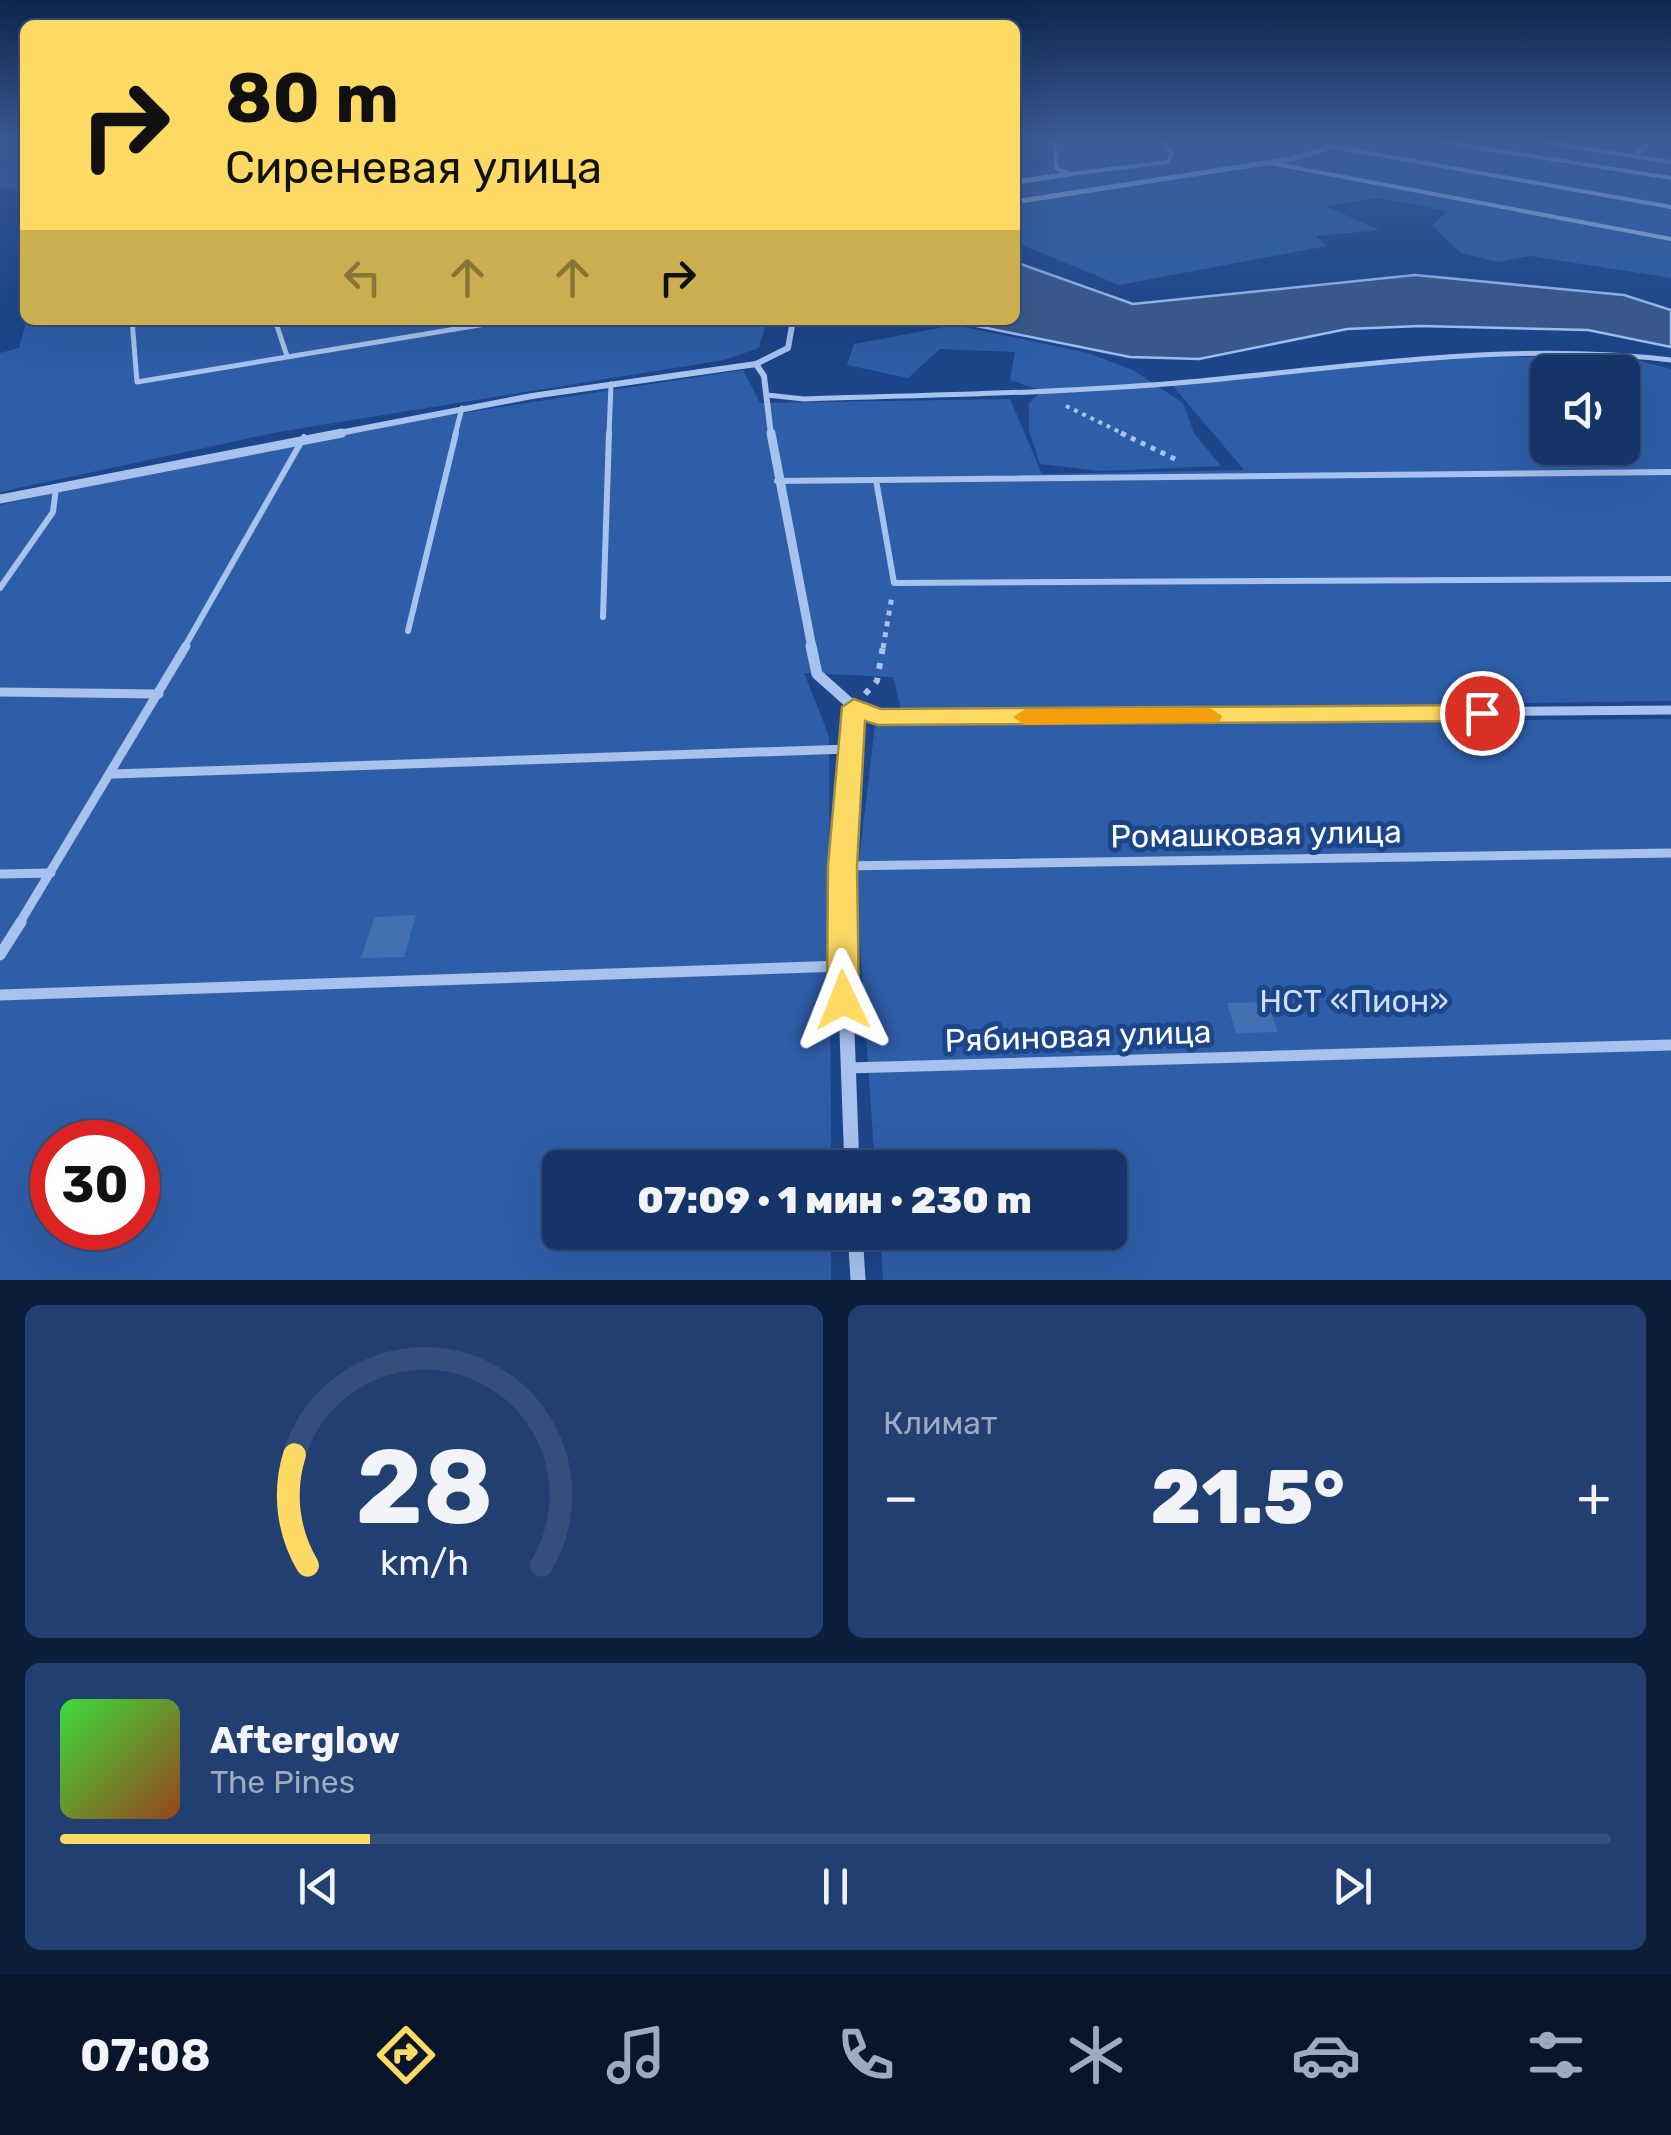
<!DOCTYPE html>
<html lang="ru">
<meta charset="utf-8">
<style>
:root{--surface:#153468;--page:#223f71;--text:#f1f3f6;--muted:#9daac0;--line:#344f7c;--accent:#fdda64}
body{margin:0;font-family:Rubik,sans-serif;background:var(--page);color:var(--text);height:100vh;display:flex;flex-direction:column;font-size:38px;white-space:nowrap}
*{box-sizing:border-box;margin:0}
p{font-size:32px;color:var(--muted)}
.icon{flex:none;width:55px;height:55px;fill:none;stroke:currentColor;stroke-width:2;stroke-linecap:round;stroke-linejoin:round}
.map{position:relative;height:1280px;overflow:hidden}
.panel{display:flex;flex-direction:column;gap:25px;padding:25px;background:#0c1d39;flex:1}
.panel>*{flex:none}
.hud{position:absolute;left:20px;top:20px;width:1000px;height:305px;border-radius:15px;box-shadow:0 10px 40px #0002,0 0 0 2px var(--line);background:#fdda64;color:#111;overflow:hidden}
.controls{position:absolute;left:1530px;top:355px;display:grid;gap:20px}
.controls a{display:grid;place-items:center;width:110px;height:110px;border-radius:15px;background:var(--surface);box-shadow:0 10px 40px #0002,0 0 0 2px var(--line);font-size:50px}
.speed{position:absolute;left:30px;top:1120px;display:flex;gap:20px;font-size:50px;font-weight:700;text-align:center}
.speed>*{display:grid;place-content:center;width:130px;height:130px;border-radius:50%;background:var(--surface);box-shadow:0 10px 40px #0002,0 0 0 2px var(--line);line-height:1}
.speed .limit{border:15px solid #d22;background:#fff;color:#111}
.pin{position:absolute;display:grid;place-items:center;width:85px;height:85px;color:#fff;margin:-42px;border:5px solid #fff;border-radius:50%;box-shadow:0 2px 10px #0007}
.me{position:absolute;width:110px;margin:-55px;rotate:358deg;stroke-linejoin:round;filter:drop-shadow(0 0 8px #0008)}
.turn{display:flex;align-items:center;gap:35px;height:210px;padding:0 40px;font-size:45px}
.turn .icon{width:130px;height:130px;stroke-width:2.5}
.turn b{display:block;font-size:70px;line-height:85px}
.lanes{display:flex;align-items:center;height:95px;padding:0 40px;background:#0003;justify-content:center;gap:50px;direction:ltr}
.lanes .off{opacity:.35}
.big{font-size:75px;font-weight:800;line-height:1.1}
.panel .card{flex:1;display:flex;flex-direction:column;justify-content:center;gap:15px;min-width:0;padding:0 35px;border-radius:15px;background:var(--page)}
.panel .dial{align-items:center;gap:0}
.dial svg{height:260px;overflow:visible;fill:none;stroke:var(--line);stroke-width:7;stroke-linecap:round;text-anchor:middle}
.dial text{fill:var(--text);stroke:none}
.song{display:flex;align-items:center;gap:30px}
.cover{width:120px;height:120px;border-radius:15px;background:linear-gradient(135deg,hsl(120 70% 55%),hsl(20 70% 35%))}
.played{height:10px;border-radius:5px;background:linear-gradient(90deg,var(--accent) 20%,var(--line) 20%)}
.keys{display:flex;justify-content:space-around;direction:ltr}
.heat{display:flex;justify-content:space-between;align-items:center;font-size:55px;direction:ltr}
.panel .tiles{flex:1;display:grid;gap:25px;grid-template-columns:1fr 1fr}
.card:last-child{grid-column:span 2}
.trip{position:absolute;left:542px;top:1150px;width:585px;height:100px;border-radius:15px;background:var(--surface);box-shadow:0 10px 40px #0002,0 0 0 2px var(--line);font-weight:800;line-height:100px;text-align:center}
.tabs{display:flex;height:160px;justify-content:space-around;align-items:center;background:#08152a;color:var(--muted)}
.tabs .icon{width:70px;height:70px}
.tabs .on{color:var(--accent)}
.tabs b{font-size:45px;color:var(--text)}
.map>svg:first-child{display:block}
</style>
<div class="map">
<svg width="1671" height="1280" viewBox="0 0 1671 1280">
<rect width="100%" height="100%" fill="#1c458a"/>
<g fill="#2f5ea8" fill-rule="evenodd">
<polygon points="0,142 25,142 25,190 0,188"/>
<polygon points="1015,142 1671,142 1671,278 1530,256 1498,262 1461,253 1432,226 1447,211 1379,198 1325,206 1380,230 1316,236 1327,246 1119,285 1015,242"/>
<polygon points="27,320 767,320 759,348 724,360 278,432 0,492 0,353 19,348"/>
<polygon points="955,325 1088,353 1133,370 1183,403 1194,433 1221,466 1099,471 1040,464 1029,431 1029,403 1042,391 1010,380 1015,352 940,349 908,378 847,365 854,344"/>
<path d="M1619,356L1671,369V701L902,712L893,677L804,673L829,736L831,1167L560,1168V1232L831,1233V1280H0V505L300,438L743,370L760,403L1010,399L1042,474L1244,470L1173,386L1430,358ZM1548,372H1622V448H1548ZM52,1142H138V1228H52Z"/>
<polygon points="1671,719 1671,1280 883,1280 880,1233 1110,1232 1110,1168 875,1167 856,886 875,725"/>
</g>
<polygon fill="#38578a" stroke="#9abcef" stroke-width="2.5" points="1015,262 1133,304 1415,275 1624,295 1671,310 1671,347 1588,330 1420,326 1347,329 1199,359 1130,357 947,320 1015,320"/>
<g fill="#446fb2">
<polygon points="416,915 404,957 361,958 375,917"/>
<polygon points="1267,1002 1278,1032 1236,1033 1227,1003"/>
</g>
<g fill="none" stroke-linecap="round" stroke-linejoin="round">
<polyline stroke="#a7c2ed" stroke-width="4" stroke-dasharray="4 5" stroke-linecap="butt" points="1066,406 1126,435"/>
<g stroke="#a7c2ed" stroke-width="5" stroke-dasharray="5 6" stroke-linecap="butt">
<polyline points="1121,433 1177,460"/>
<polyline points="883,648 892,596"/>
</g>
<polyline stroke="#a7c2ed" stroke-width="6" stroke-dasharray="6 9" stroke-linecap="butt" points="865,694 877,681 883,646"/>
<g stroke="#a7c2ed" stroke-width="4">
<polyline points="1055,142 1056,168 1070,174 1168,162 1172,152 1162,142"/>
<polyline points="1443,142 1671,178"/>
<polyline points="1543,142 1671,162"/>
<polyline points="1329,146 1671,207"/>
<polyline points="1635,155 1651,142"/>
<polyline points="1270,163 1671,239"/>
</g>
<g stroke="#a7c2ed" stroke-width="5">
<polyline points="132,320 137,382 510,320"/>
<polyline points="275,320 287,356"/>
<path d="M767,395L804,399C936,395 1068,393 1200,381C1358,366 1512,341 1671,360"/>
<polyline points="455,435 462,408"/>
<polyline points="609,435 611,384"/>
</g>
<g stroke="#a7c2ed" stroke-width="6">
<polyline points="876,480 894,583 1671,579"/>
<polyline points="777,481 1671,472"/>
<polyline points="0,588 53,512 56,488"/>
<polyline points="603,617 609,433"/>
<polyline points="408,631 456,433"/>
<polyline points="184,648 304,437"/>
</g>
<g stroke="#a7c2ed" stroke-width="9">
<polyline points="0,692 159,694"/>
<polyline points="854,707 879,717 1671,710"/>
<polyline points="113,774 848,749"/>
<polyline points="843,866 1671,853"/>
<polyline points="0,874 51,873"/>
<polyline points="19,924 186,646"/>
</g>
<g stroke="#a7c2ed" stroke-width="11">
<polyline points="0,955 21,922"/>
<polyline points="0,995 841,966"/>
<polyline points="847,1068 1671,1045"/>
</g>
<g stroke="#a7c2ed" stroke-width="5">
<polyline points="1015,182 1070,174"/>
<polyline points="1015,202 1291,159 1322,150 1330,142"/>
</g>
<g stroke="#a7c2ed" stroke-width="6">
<polyline points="756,364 788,348 793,320"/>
<polyline points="329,435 532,396 756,364 764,376 771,435"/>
</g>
<g stroke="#a7c2ed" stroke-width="9">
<polyline points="771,433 812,648"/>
<polyline points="0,499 342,433"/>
</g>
<polyline stroke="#a7c2ed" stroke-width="11" points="811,646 817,674 854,707 845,822 843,924"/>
<g stroke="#a7c2ed" stroke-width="15">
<polyline points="843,922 852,1168"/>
<polyline points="855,1232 858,1280"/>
</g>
</g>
<linearGradient id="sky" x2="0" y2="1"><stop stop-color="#0f264c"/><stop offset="0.44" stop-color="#3a5c98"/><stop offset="1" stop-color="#3a5c98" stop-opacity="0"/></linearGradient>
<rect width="1671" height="321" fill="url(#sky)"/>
<polygon fill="#fdda64" stroke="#a48e41" stroke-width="2.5" points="854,699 881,709 1482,705 1494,713 1482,721 878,725 865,721 857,866 859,1000 854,1010 843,1013 832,1010 827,1000 828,866 842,707"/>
<polygon fill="#f59e0b" points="1210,708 1222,716 1219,722 1025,725 1013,717 1025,709"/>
<g text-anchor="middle" stroke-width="10" stroke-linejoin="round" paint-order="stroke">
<g font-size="32" fill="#fff" stroke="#1c458a">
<text transform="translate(1256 834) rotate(-1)" y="11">Ромашковая улица</text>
<text transform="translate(1078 1036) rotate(-2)" y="11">Рябиновая улица</text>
</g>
<g font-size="32" fill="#ccdef9" stroke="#1c458a">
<text x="1354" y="1012">НСТ «Пион»</text>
</g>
</g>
</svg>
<div class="controls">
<a><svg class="icon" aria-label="sound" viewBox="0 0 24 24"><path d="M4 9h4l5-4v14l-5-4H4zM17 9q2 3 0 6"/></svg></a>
</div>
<div class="speed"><div class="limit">30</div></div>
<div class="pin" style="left:1482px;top:713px;background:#d93025"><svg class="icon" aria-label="arrive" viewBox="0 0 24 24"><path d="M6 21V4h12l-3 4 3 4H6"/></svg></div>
<svg class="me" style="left:843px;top:1000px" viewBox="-20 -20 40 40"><path d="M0-17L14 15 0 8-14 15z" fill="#fdda64" stroke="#fff" stroke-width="4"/></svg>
<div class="trip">07:09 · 1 мин · 230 m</div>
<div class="hud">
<div class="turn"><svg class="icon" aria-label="right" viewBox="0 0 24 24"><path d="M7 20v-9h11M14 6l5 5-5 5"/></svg><div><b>80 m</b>Сиреневая улица</div></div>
<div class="lanes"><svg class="icon off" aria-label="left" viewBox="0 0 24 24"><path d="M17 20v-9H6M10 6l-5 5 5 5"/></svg><svg class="icon off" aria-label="ahead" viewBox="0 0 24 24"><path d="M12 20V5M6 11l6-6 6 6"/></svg><svg class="icon off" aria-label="ahead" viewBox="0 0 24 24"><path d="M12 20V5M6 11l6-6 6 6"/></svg><svg class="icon" aria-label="right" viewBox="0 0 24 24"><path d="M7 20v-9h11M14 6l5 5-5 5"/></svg></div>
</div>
</div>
<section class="panel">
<div class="tiles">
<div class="card dial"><svg viewBox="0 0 100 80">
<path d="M14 69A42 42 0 1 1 86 69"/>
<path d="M14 69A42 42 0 0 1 10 35" stroke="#fdda64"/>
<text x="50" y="56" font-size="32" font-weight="700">28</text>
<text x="50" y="72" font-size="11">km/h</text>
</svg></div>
<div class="card"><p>Климат</p>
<div class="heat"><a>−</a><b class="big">21.5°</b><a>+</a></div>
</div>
<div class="card">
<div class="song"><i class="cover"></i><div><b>Afterglow</b><p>The Pines</p></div></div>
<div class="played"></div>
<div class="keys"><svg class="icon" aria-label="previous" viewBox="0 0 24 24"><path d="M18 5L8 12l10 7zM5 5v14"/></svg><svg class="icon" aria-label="pause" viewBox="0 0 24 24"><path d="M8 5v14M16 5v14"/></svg><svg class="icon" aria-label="next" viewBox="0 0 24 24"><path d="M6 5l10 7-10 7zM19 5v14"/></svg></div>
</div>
</div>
</section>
<nav class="tabs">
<b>07:08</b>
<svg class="icon on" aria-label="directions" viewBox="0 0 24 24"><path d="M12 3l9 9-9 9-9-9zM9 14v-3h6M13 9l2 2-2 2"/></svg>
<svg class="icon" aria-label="music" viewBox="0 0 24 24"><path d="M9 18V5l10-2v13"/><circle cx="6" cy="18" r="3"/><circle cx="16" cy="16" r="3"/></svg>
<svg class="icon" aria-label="phone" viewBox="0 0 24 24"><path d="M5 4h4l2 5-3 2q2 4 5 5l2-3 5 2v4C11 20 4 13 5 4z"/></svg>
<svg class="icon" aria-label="climate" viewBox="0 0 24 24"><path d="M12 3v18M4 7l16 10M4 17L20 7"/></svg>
<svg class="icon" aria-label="car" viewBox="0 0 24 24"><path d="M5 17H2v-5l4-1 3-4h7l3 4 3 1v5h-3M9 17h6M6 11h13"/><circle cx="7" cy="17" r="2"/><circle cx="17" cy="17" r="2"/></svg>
<svg class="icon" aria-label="filters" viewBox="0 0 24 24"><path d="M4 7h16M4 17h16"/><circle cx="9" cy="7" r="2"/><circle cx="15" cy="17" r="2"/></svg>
</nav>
